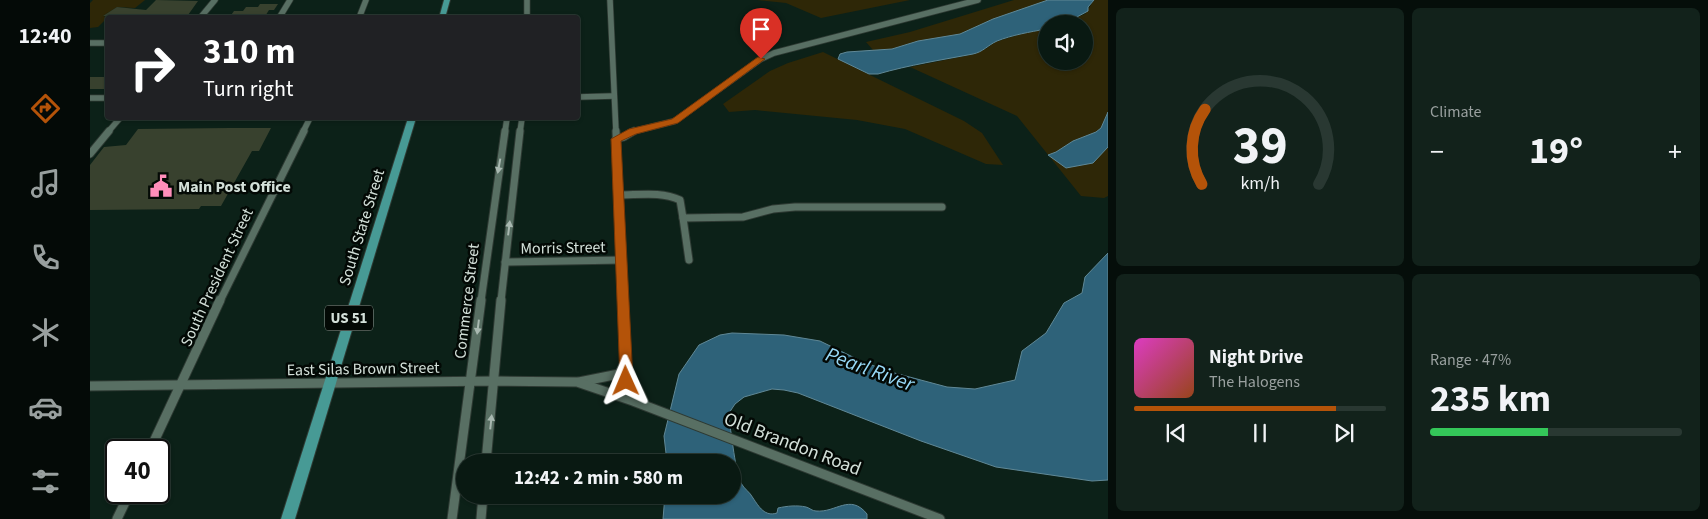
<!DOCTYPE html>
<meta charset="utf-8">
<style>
:root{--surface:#091912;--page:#12221b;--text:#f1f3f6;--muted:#99a09f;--line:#293832;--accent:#b45309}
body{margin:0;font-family:"Source Sans 3",sans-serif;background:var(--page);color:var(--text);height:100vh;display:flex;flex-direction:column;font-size:19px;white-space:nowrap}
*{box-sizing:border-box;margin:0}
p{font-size:16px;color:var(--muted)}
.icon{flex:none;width:28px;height:28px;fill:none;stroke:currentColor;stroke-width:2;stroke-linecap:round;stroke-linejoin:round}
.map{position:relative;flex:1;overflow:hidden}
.drawer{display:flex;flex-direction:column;gap:8px;padding:8px;background:#050e0a;width:600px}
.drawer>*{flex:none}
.banner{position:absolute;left:15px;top:15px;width:475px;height:105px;border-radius:5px;box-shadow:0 1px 4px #0004,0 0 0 1px var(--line);background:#202124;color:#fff;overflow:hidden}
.tools{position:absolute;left:948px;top:15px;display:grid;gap:10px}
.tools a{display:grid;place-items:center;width:55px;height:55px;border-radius:50%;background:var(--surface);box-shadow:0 1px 4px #0004,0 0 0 1px var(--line);font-size:25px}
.speed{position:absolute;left:15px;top:439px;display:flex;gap:10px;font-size:25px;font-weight:700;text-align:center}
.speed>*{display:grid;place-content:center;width:65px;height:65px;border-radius:50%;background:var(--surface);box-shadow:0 1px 4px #0004,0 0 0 1px var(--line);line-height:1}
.speed .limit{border:2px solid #111;border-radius:8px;background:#fff;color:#111}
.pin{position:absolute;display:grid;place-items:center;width:42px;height:42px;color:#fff;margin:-51px -21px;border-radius:50% 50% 50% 0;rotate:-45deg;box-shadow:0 0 5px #0007}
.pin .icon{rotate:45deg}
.me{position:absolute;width:55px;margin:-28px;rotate:359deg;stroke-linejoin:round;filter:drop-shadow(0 0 4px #0008)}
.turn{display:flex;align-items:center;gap:18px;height:105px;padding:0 15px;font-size:22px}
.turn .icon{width:65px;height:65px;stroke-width:2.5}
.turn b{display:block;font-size:35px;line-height:42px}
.big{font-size:38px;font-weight:700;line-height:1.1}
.drawer .widget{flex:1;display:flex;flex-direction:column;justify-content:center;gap:8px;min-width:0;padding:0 18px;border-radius:8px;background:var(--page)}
.drawer .dial{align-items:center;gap:0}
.dial svg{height:130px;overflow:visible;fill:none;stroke:var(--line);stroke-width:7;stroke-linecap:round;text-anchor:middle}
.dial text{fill:var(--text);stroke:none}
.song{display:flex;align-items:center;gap:15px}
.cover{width:60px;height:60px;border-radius:8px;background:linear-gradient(135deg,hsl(310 70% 55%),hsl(20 70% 35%))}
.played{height:5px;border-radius:2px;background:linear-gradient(90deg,var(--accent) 80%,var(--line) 80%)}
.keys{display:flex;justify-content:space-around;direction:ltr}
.heat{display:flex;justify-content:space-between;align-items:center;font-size:28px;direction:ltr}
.charge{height:8px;border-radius:4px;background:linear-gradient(90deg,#34c759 47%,var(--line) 0)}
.drawer .tiles{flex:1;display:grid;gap:8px;grid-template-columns:repeat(2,1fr)}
.trip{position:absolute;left:366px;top:454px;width:285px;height:50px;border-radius:25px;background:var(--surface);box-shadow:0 1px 4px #0004,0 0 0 1px var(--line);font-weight:700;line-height:50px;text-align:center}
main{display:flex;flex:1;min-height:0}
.menu{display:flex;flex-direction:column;width:90px;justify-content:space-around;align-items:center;background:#040a07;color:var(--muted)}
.menu .icon{width:35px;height:35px}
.menu .selected{color:var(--accent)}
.menu b{font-size:22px;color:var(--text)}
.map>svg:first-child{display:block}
</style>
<main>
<nav class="menu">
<b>12:40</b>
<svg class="icon selected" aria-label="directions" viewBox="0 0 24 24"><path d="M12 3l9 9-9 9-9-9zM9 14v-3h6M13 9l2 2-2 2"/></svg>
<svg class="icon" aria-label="music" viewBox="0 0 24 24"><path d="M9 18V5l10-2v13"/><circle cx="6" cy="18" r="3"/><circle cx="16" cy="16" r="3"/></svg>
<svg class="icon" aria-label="phone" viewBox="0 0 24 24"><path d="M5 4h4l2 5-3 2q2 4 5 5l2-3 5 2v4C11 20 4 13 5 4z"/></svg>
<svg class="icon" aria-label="climate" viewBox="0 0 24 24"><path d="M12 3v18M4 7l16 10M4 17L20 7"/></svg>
<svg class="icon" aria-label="car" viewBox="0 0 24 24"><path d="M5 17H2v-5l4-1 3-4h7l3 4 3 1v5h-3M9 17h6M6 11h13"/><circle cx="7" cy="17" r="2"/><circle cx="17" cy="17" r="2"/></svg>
<svg class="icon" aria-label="filters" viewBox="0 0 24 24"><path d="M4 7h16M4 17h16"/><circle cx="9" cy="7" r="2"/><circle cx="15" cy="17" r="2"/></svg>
</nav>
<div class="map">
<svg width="1018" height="519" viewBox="0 0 1018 519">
<rect width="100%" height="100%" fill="#0c2118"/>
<g fill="#2e2707">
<polygon points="3,0 55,0 45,8 27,7 13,16 18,17 8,27 0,28 0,3"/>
<polygon points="667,0 820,0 731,18 696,3"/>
<polygon points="924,0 958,0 903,19 870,34 828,41 802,49 783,50 776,42 820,32"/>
<polygon points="1004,0 1018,0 1018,112 1011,128 1006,132 983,141 966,152 976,168 1003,163 1018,147 1018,196 1014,198 991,196 927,116 820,67 885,54 897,48 905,42 931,34 956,29 956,61 994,61 994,24 981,24 985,18 995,14"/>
<polygon points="733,52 874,121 892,133 913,165 896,164 815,129 767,120 665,110 639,112 633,104 680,71 698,63"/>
</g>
<g fill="#2e6279" stroke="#608896">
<path d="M958,0H1004L998,7V11L985,18L981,24H956V29C940,32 922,35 907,41C898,45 893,52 883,54C851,60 819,65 788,74H779L748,59L750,54L757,52L802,49L828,41L870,34L903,19Z"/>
<polygon points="1018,112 1018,147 1003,163 976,168 958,155 966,152 983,141 1006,132 1011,128"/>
<path d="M1018,253V480L1002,481L906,467L831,441L708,393L694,390L682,389L654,397L645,404L639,413V420C642,436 645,470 651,483C654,489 660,492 663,498C669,507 675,517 687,513L688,508C697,506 707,505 716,507C720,508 722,511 726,511C746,513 760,493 777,514V519H573L575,495H642V462H577L574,436L589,374L609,345L630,335L642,333L694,335L730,341L769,360L797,371L857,387L885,389L925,380L932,351L956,333L974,303L992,293L995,277Z"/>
</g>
<g fill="#38412e">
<polygon points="66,0 108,1 98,15 93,18 13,16 27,7 56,10"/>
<polygon points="170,4 188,4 184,10 179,10 174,18 139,18 144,11 153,11 156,7 168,7"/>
<rect x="0" y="77" width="18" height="12"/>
<polygon points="140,128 181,128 169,151 162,151 131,206 111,206 109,209 0,210 0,165 14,147 36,145 48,129"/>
</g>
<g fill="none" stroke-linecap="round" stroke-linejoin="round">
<defs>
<g id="minor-far2">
<polyline points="437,0 437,18"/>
<polyline points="520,0 526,132"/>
<polyline points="110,18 125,0"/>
<polyline points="189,18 200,0"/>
<polyline points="269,18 276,0"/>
<polyline points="0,43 18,43"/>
<polyline points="488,97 524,96"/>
<polyline points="0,98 18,98"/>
<polyline points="18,132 30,118"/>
<polyline points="213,132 220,118"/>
<polyline points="415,132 417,118"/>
<polyline points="430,132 432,118"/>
<polyline points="541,132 585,121 671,59 684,53 888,0"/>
</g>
<g id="minor-far1">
<polyline points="526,131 533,301"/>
<polyline points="526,139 534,137 544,131"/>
<polyline points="0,154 19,131"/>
<path d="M529,195C549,195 571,191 590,200L593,218L653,217L683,209L705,207H852"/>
<polyline points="593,218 599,260"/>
<polyline points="415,262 532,260"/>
<polyline points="130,301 214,131"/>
<polyline points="391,301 415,131"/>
<polyline points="411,301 430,131"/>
</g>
<g id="minor">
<polyline points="489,382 529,374 536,364"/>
<polyline points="0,386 405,381 487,382 543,401 850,519"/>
<polyline points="531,396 536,381 533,300"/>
<polyline points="60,450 130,300"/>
<polyline points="396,462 411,300"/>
<polyline points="27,519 40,492"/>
<polyline points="362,519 391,300"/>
<polyline points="391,519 393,495"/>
</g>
<g id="major">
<polygon points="354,0 360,0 355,18 349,18"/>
<polygon points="318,118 326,118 205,519 191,519"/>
</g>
</defs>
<use href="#minor-far2" stroke="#2e3a33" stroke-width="7"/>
<use href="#minor-far1" stroke="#2e3a33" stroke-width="9"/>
<use href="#minor" stroke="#2e3a33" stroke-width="11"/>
<use href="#major" stroke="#2e3a33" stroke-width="2"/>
<use href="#minor-far2" stroke="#586f63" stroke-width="5.5"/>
<use href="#minor-far1" stroke="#586f63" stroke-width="7"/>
<use href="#minor" stroke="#586f63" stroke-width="9"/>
<use href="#major" fill="#479a95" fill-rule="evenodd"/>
</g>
<defs><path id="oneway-solid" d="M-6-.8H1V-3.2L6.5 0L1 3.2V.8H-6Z" transform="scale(1.25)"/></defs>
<g fill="#a8b8b0">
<use href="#oneway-solid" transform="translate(409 166) rotate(100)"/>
<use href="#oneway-solid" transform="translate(419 228) rotate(-83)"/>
<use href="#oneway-solid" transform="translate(388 327) rotate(97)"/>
<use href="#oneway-solid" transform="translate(401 422) rotate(-84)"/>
</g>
<polygon fill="#b45309" stroke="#753606" points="668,57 675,59 588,123 546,134 531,141 543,381 541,386 536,388 532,386 530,381 521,139 539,129 582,119"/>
<defs>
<symbol id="civic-bare" viewBox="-9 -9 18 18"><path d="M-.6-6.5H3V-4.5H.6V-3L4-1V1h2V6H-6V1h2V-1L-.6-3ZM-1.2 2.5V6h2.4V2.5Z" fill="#ff8eba" stroke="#030905" stroke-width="2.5" paint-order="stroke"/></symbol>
</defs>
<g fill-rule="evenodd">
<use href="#civic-bare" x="55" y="170" width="32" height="32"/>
</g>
<g text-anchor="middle" stroke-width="5" stroke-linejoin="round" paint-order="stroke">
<rect fill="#030905" stroke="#95a099" stroke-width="1" x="235" y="305.5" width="48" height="25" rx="4"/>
<g font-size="15" font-weight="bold" fill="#d3e0d9">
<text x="259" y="323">US 51</text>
</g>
<g font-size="16" font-weight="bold" fill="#d3e0d9" stroke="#030905" text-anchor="start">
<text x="88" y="192">Main Post Office</text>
</g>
<g font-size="16" fill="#d3e0d9" stroke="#030905">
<text transform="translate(271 227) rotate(-73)" y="6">South State Street</text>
<text transform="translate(473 247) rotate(-1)" y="6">Morris Street</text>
<text transform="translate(126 277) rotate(-65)" y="6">South President Street</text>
<text transform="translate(376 301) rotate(-83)" y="6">Commerce Street</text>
<text transform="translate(273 368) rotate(-1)" y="6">East Silas Brown Street</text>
</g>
<g font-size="19" fill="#d3e0d9" stroke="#030905">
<text transform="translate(703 443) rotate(21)" y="7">Old Brandon Road</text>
</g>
<g font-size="21" font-style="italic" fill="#98d9f7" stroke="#030905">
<text transform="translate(780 369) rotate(20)" y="7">Pearl River</text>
</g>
</g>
</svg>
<div class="tools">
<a><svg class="icon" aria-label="sound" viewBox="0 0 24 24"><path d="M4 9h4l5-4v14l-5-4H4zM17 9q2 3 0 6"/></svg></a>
</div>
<div class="speed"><div class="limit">40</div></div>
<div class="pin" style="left:671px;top:59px;background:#d93025"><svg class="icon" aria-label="arrive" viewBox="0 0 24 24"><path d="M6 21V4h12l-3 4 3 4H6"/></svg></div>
<svg class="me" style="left:536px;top:381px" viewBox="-20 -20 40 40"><path d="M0-17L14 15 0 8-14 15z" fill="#b45309" stroke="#fff" stroke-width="4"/></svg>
<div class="trip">12:42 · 2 min · 580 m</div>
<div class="banner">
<div class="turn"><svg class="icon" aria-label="right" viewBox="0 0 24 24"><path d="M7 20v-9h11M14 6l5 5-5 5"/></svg><div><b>310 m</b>Turn right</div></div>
</div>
</div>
<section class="drawer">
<div class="tiles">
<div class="widget dial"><svg viewBox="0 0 100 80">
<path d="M14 69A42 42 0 1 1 86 69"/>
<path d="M14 69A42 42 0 0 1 16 23" stroke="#b45309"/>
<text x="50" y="56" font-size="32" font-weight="700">39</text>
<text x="50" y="72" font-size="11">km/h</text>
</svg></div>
<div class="widget"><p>Climate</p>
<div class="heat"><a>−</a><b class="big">19°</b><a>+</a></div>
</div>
<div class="widget">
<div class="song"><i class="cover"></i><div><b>Night Drive</b><p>The Halogens</p></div></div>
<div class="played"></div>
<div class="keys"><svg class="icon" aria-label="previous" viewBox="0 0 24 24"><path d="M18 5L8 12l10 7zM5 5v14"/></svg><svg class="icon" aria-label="pause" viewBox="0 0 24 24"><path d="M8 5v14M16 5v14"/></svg><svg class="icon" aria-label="next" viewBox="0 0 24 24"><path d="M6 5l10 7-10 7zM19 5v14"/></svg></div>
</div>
<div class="widget"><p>Range · 47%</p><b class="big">235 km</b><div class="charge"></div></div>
</div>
</section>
</main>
